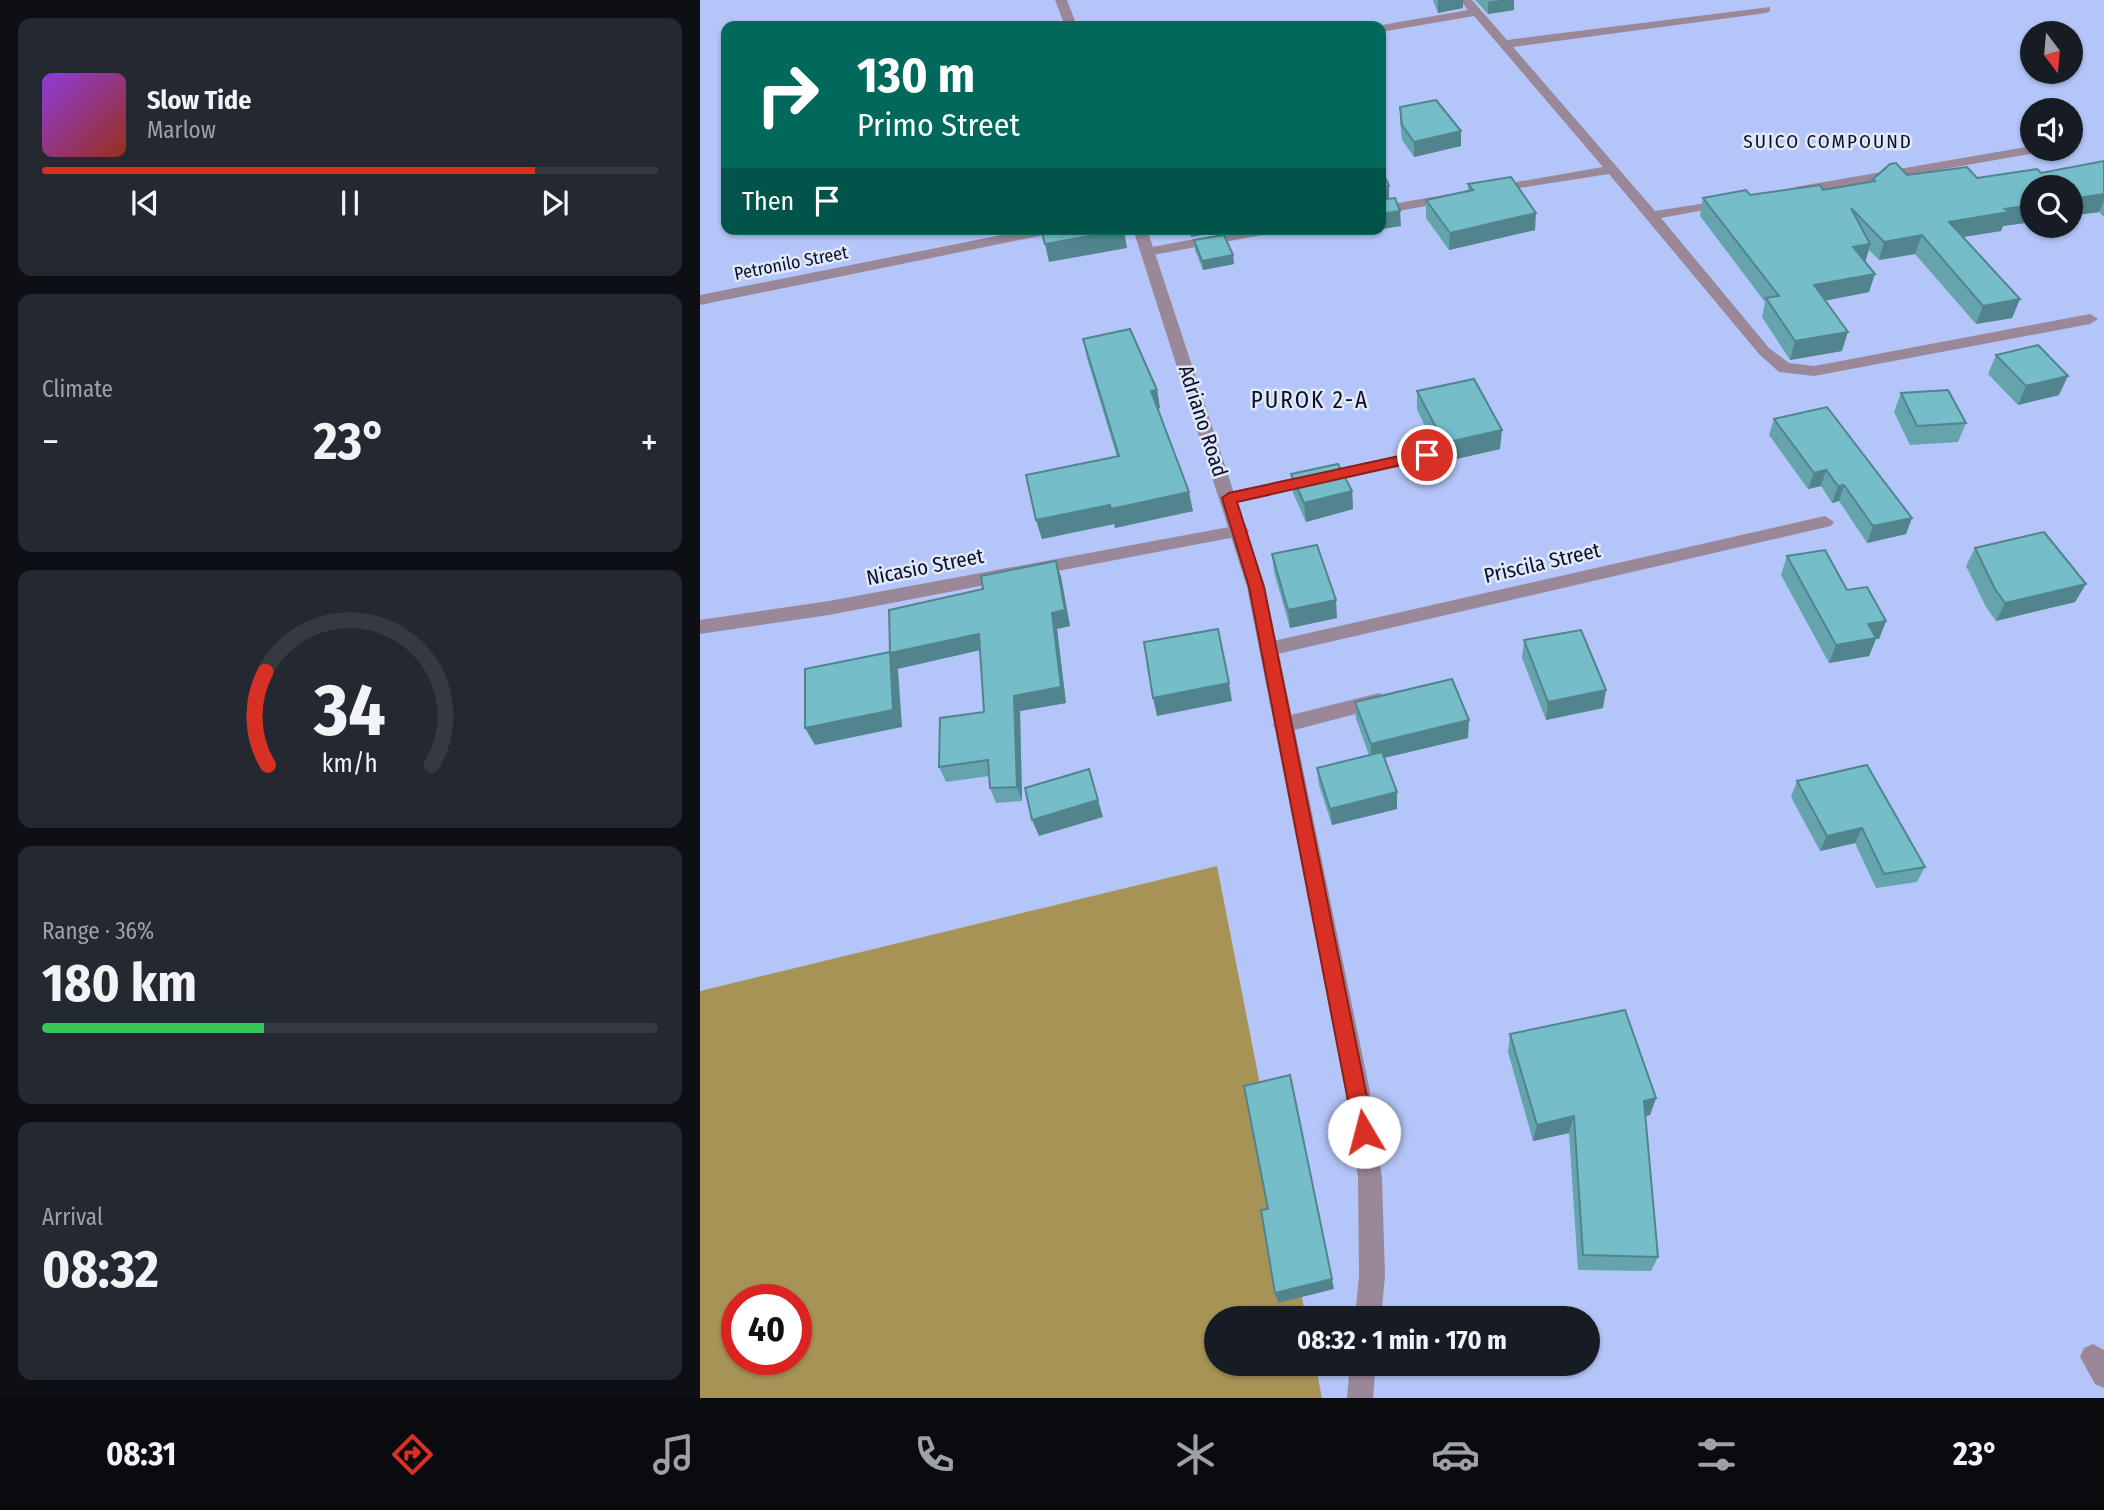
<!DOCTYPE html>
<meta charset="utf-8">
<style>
:root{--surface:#171b24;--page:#242831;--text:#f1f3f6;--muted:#9ea1a6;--line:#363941;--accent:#d93025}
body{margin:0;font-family:"Fira Sans Condensed",sans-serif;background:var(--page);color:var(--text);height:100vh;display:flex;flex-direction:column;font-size:26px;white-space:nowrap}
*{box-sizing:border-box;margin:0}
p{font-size:23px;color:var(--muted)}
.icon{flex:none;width:38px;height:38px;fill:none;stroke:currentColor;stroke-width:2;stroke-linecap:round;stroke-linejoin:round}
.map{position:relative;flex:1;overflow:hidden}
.side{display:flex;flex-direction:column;gap:18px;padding:18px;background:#0d0f14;width:700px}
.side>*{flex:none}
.banner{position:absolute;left:21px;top:21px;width:665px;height:214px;border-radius:14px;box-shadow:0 2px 5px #0004;background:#00695c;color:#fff;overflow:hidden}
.needle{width:46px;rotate:164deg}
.fabs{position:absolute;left:1320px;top:21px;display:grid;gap:14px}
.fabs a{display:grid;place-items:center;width:63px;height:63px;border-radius:50%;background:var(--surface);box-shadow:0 2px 5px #0004;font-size:35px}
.speed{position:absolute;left:21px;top:1284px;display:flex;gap:14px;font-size:35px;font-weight:700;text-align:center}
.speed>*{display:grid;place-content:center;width:91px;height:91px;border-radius:50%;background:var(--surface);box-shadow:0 2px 5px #0004;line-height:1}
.speed .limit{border:10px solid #d22;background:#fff;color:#111}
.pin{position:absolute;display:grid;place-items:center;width:60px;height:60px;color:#fff;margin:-30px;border:4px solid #fff;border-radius:50%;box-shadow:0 2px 7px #0007}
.me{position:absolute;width:77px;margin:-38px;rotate:352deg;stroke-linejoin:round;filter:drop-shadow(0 0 5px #0008)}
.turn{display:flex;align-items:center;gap:24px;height:147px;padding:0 21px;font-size:32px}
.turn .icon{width:91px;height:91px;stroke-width:2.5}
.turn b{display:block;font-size:49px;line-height:60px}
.then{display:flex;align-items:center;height:66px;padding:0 21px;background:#0003;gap:14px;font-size:26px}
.big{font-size:52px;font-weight:700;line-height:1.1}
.side .tile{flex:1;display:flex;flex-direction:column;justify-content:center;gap:10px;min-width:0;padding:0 24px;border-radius:14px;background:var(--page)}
.side .dial{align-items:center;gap:0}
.dial svg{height:182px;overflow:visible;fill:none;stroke:var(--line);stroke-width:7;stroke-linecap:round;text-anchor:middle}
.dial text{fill:var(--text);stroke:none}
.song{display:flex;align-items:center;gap:21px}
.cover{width:84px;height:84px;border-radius:10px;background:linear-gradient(135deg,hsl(270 70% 55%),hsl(10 70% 35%))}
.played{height:7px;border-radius:4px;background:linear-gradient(90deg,var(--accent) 80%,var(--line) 80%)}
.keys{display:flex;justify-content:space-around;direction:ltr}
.heat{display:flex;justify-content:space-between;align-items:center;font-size:38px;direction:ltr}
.charge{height:10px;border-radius:5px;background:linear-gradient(90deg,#34c759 36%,var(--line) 0)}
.trip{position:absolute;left:504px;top:1306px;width:396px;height:70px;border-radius:35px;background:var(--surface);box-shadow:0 2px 5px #0004;font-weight:700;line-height:70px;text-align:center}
.tab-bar{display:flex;height:112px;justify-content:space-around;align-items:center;background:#090b0e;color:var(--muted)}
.tab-bar .icon{width:49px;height:49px}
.tab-bar .active{color:var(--accent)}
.tab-bar b{font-size:32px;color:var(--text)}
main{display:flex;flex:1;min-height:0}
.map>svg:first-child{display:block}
</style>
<main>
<section class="side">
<div class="tile">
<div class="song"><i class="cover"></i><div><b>Slow Tide</b><p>Marlow</p></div></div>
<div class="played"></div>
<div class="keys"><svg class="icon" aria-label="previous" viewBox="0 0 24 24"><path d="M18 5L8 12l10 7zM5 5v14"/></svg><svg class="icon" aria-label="pause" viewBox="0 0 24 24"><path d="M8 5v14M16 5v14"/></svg><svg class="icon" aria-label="next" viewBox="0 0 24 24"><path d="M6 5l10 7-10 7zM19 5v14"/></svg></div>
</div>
<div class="tile"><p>Climate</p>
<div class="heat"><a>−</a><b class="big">23°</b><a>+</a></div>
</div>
<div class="tile dial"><svg viewBox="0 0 100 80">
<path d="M14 69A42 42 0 1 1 86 69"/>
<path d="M14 69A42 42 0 0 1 13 28" stroke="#d93025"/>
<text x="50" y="56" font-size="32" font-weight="700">34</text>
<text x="50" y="72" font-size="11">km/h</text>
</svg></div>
<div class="tile"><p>Range · 36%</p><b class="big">180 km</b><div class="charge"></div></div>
<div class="tile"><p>Arrival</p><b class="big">08:32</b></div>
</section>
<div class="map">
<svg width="1404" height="1398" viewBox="0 0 1404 1398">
<rect width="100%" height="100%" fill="#b4c6f9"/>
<path fill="#a89357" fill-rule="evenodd" d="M517,866L606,1318H516V1363H615L622,1398H0V991ZM37,1300H96V1360H37Z"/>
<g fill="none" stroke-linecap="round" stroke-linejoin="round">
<g fill="#9a8797" fill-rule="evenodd">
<polygon points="760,0 772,0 807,40 1070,7 1070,11 1066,13 813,47 955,211 1032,199 1032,205 961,218 1069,348 1089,363 1114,366 1390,314 1398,319 1390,324 1114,376 1079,372 1059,354 909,174 788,193 786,190 793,186 903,167 774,16 681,32 681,26 676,26 768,10"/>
<polygon points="1332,146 1332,149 1342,149 1335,153 1095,195 1088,191 1095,187"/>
<polygon points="750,194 757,198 755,201 681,214 681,206"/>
<polygon points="332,229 361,229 354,233 0,305 0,295"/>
<polygon points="548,229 580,229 573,233 447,256 440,252 447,248"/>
<polygon points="727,449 735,455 733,459 529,504 520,498 529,492"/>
<polygon points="1125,516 1134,522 1131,526 569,656 560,649 569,642"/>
<polygon points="540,525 546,527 549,531 546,535 129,615 0,634 0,620 129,601"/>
<polygon points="679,693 686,696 689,701 686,706 583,733 576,731 573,725 576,719 583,717"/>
<polygon points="1393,1344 1404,1350 1404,1388 1395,1384 1380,1357 1384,1348"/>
</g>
<g fill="#9a8797" fill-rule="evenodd">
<polygon points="355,0 367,0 377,26 365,26"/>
<polygon points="433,229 447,229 565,587 669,1087 682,1178 685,1276 681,1318 655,1318 659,1276 658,1178 645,1087 547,587"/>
<polygon points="650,1363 676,1363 673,1398 647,1398"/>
</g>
</g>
<g fill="#65a3ad">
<polygon points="733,0 763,0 763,8 738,13"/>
<polygon points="775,0 814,0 814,10 788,14"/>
<polygon points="700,107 761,146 714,157 702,140 700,121"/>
<polygon points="1404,161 1404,217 1399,212 1370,216 1370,187 1332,187 1332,222 1303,226 1301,231 1263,237 1320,299 1312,318 1276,324 1215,254 1179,260 1169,250 1165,262 1169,292 1125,300 1142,351 1090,360 1062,317 1065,302 1000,216 1003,198 1123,190 1172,181 1173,179 1207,175 1277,178 1341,173"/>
<polygon points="768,184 835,230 749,250 726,218 726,200 768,191"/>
<polygon points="494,240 533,255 534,264 503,270 495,250"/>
<polygon points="383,339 457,390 460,408 458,409 493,511 415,528 414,524 342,539 336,520 417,457 387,358"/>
<polygon points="1296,355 1359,395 1318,405 1288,374"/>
<polygon points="717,391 800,449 743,462 717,410"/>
<polygon points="1201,393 1266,423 1258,442 1210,445 1194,412"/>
<polygon points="1074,419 1206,534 1167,543 1139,501 1132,503 1121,486 1108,489 1069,435"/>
<polygon points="591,474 652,491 653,509 606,522 593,493"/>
<polygon points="1275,548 1386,584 1375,602 1296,621 1286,607 1266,566"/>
<polygon points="572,554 637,618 590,628 574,572"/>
<polygon points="1087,556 1147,590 1186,621 1179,639 1176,639 1169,656 1129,663 1081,575"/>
<polygon points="361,577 370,626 357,629 366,703 320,711 322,801 296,803 290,788 289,776 246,782 239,767 284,712 280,650 197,669 190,653"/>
<polygon points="824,640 903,708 846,720 822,658"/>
<polygon points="655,702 768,738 684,758 697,792 697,809 632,825 619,785 617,768 669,755 656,719"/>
<polygon points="1097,781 1225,867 1217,882 1176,888 1155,843 1120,851 1091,797"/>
<polygon points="810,1034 956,1098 950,1115 945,1116 958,1257 951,1271 878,1270 869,1133 833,1141 808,1052"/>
</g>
<g fill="#52848d">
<polygon points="738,0 763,0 763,8 738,13"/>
<polygon points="801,0 814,0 814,10 788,14 788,2"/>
<polygon points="761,131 761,146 714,157 714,142"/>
<polygon points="689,186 689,202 681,204 681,188"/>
<polygon points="1404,194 1404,201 1399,212 1370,216 1370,199"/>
<polygon points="1332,205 1332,222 1303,226 1301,231 1243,240 1249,222 1305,209"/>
<polygon points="700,211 701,226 647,235 647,229 681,229 681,214"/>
<polygon points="836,213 835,230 749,250 750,233"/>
<polygon points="490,229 520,229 520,232 491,237"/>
<polygon points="424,230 427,248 349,262 345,244"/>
<polygon points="1222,235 1215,254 1179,260 1184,242"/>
<polygon points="1170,244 1165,263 1153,247"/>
<polygon points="533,255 534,264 503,270 502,261"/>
<polygon points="1175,274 1169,292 1109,304 1114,285"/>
<polygon points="1320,299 1312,318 1276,324 1283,306"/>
<polygon points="1148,332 1142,351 1090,360 1095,341"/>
<polygon points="1368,376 1359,395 1318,405 1326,386"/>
<polygon points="457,390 460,408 454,410 451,391"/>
<polygon points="802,430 800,449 743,462 744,443"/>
<polygon points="1126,470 1121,486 1108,489 1114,473"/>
<polygon points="1144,485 1139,501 1132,503 1138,486"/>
<polygon points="652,491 653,509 606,522 604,503"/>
<polygon points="489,492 493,511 415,528 411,509"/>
<polygon points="410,505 414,524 342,539 336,520"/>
<polygon points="1212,518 1206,534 1167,543 1173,526"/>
<polygon points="356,561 361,577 370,626 357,629 366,703 320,711 322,801 317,787 314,696 352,613"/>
<polygon points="1386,584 1375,602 1296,621 1305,603"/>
<polygon points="636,600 637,618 590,628 588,610"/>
<polygon points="1186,621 1179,639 1176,639 1169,656 1129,663 1136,645 1168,624"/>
<polygon points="279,634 285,649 197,669 190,653"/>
<polygon points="190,652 198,670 202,727 115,745 105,728"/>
<polygon points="529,683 532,701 457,716 453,698"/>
<polygon points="906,690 903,708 846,720 848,702"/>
<polygon points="769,720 768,738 671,761 671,744"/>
<polygon points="389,769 403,817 339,836 332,820"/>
<polygon points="697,792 697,809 632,825 630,809"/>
<polygon points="1162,828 1155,843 1120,851 1127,836"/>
<polygon points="956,1098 950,1115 938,1118 944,1101"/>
<polygon points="874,1116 869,1133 833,1141 837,1125"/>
<polygon points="632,1279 634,1289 578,1303 575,1293"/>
</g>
<g fill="#75bdc9" stroke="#52848d" stroke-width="2">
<polygon points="736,100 761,131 714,142 702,125 700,107"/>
<polygon points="1404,161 1404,194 1370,199 1370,187 1332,187 1332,205 1305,209 1309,212 1249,222 1320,299 1283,306 1222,235 1184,242 1151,208 1170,244 1153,247 1175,274 1114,285 1148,332 1095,341 1066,298 1079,296 1003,198 1046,190 1050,195 1120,185 1123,190 1175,181 1173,179 1190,164 1196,163 1207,175 1267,167 1277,178 1337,169 1341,173"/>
<polygon points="681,168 689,186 681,188"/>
<polygon points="811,177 836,213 750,233 726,200 773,190 768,184"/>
<polygon points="695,198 700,211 681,214 681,200"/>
<polygon points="341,229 423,229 424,230 345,244"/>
<polygon points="524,235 533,255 502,261 494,240"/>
<polygon points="430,329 457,390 451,391 489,492 411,509 410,505 336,520 326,475 419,456 383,339"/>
<polygon points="1338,345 1368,376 1326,386 1296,355"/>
<polygon points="774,379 802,430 744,443 717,391"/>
<polygon points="1248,390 1266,423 1217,426 1201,393"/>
<polygon points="1127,407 1212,518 1173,526 1144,485 1138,486 1126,470 1114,473 1074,419"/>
<polygon points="638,464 652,491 604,503 591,474"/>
<polygon points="1344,532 1386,584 1305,603 1295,589 1275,548"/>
<polygon points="617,545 636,600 588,610 572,554"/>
<polygon points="1125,550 1147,590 1167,587 1186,621 1168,624 1176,638 1136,645 1087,556"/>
<polygon points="356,561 365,610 352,613 361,687 314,696 317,787 290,788 288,760 239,767 240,718 284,712 279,634 190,653 189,610 283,589 281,576"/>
<polygon points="518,629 529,683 453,698 444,642"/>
<polygon points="881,630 906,690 848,702 824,640"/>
<polygon points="190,652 193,710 105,728 105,669"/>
<polygon points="752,679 769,720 671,744 655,702"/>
<polygon points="682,752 697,792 630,809 617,768"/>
<polygon points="1167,765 1225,867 1184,874 1162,828 1127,836 1097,781"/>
<polygon points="389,769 398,800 332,820 325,788"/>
<polygon points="925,1010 956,1098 944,1101 958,1257 883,1255 874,1116 837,1125 810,1034"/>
<polygon points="590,1075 632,1279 575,1293 561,1210 568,1209 544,1086"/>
</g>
<polygon fill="#d93025" stroke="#8d1f18" stroke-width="2" points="727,450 734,455 732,458 537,502 564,587 674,1132 671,1139 664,1142 657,1139 654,1132 549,587 522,498 529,493"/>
<g text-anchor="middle" stroke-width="5" stroke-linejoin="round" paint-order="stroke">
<g font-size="18" fill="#0a0f21" stroke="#e0e8fd">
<text transform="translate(91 263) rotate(-11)" y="6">Petronilo Street</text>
</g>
<g font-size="19" letter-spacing="2" fill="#0a0f21" stroke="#e0e8fd">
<text x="1128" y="148">SUICO COMPOUND</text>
</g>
<g font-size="21" fill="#0a0f21" stroke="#e0e8fd">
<text transform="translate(503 421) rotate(72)" y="7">Adriano Road</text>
<text transform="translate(842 563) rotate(-13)" y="7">Priscila Street</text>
<text transform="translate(225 567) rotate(-11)" y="7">Nicasio Street</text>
</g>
<g font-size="23" letter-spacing="2" fill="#0a0f21" stroke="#e0e8fd">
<text x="610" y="408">PUROK 2-A</text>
</g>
</g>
</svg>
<div class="fabs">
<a><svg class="needle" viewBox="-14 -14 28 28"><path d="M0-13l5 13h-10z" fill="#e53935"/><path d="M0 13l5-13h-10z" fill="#9ea1a6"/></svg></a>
<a><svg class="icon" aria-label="sound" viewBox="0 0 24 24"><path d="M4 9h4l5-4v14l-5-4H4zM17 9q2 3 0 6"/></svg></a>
<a><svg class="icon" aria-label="search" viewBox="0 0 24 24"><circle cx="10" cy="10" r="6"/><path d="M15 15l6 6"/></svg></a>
</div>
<div class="speed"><div class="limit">40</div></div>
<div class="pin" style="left:727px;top:455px;background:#d93025"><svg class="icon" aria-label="arrive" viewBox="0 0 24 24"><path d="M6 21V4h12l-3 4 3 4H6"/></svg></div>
<svg class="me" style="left:664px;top:1132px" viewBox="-20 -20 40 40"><circle r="19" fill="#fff"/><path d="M0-13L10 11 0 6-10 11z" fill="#d93025"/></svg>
<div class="trip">08:32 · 1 min · 170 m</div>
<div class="banner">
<div class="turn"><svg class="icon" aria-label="right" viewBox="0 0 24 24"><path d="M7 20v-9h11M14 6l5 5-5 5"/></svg><div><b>130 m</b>Primo Street</div></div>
<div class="then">Then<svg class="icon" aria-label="arrive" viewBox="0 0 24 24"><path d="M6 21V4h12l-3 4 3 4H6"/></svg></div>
</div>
</div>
</main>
<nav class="tab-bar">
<b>08:31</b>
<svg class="icon active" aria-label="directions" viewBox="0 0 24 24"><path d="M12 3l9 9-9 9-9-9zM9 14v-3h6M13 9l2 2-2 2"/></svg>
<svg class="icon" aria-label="music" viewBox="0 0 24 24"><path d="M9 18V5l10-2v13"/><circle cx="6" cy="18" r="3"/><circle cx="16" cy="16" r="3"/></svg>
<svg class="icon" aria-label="phone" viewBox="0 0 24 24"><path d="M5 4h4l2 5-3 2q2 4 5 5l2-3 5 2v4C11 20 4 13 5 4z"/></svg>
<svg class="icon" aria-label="climate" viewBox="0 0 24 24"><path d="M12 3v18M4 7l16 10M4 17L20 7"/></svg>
<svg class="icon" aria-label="car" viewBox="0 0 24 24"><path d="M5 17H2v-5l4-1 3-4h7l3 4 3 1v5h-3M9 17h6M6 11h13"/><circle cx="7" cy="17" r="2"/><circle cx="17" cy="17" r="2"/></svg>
<svg class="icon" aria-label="filters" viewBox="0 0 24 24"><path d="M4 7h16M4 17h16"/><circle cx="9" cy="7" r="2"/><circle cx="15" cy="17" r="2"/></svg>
<b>23°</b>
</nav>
